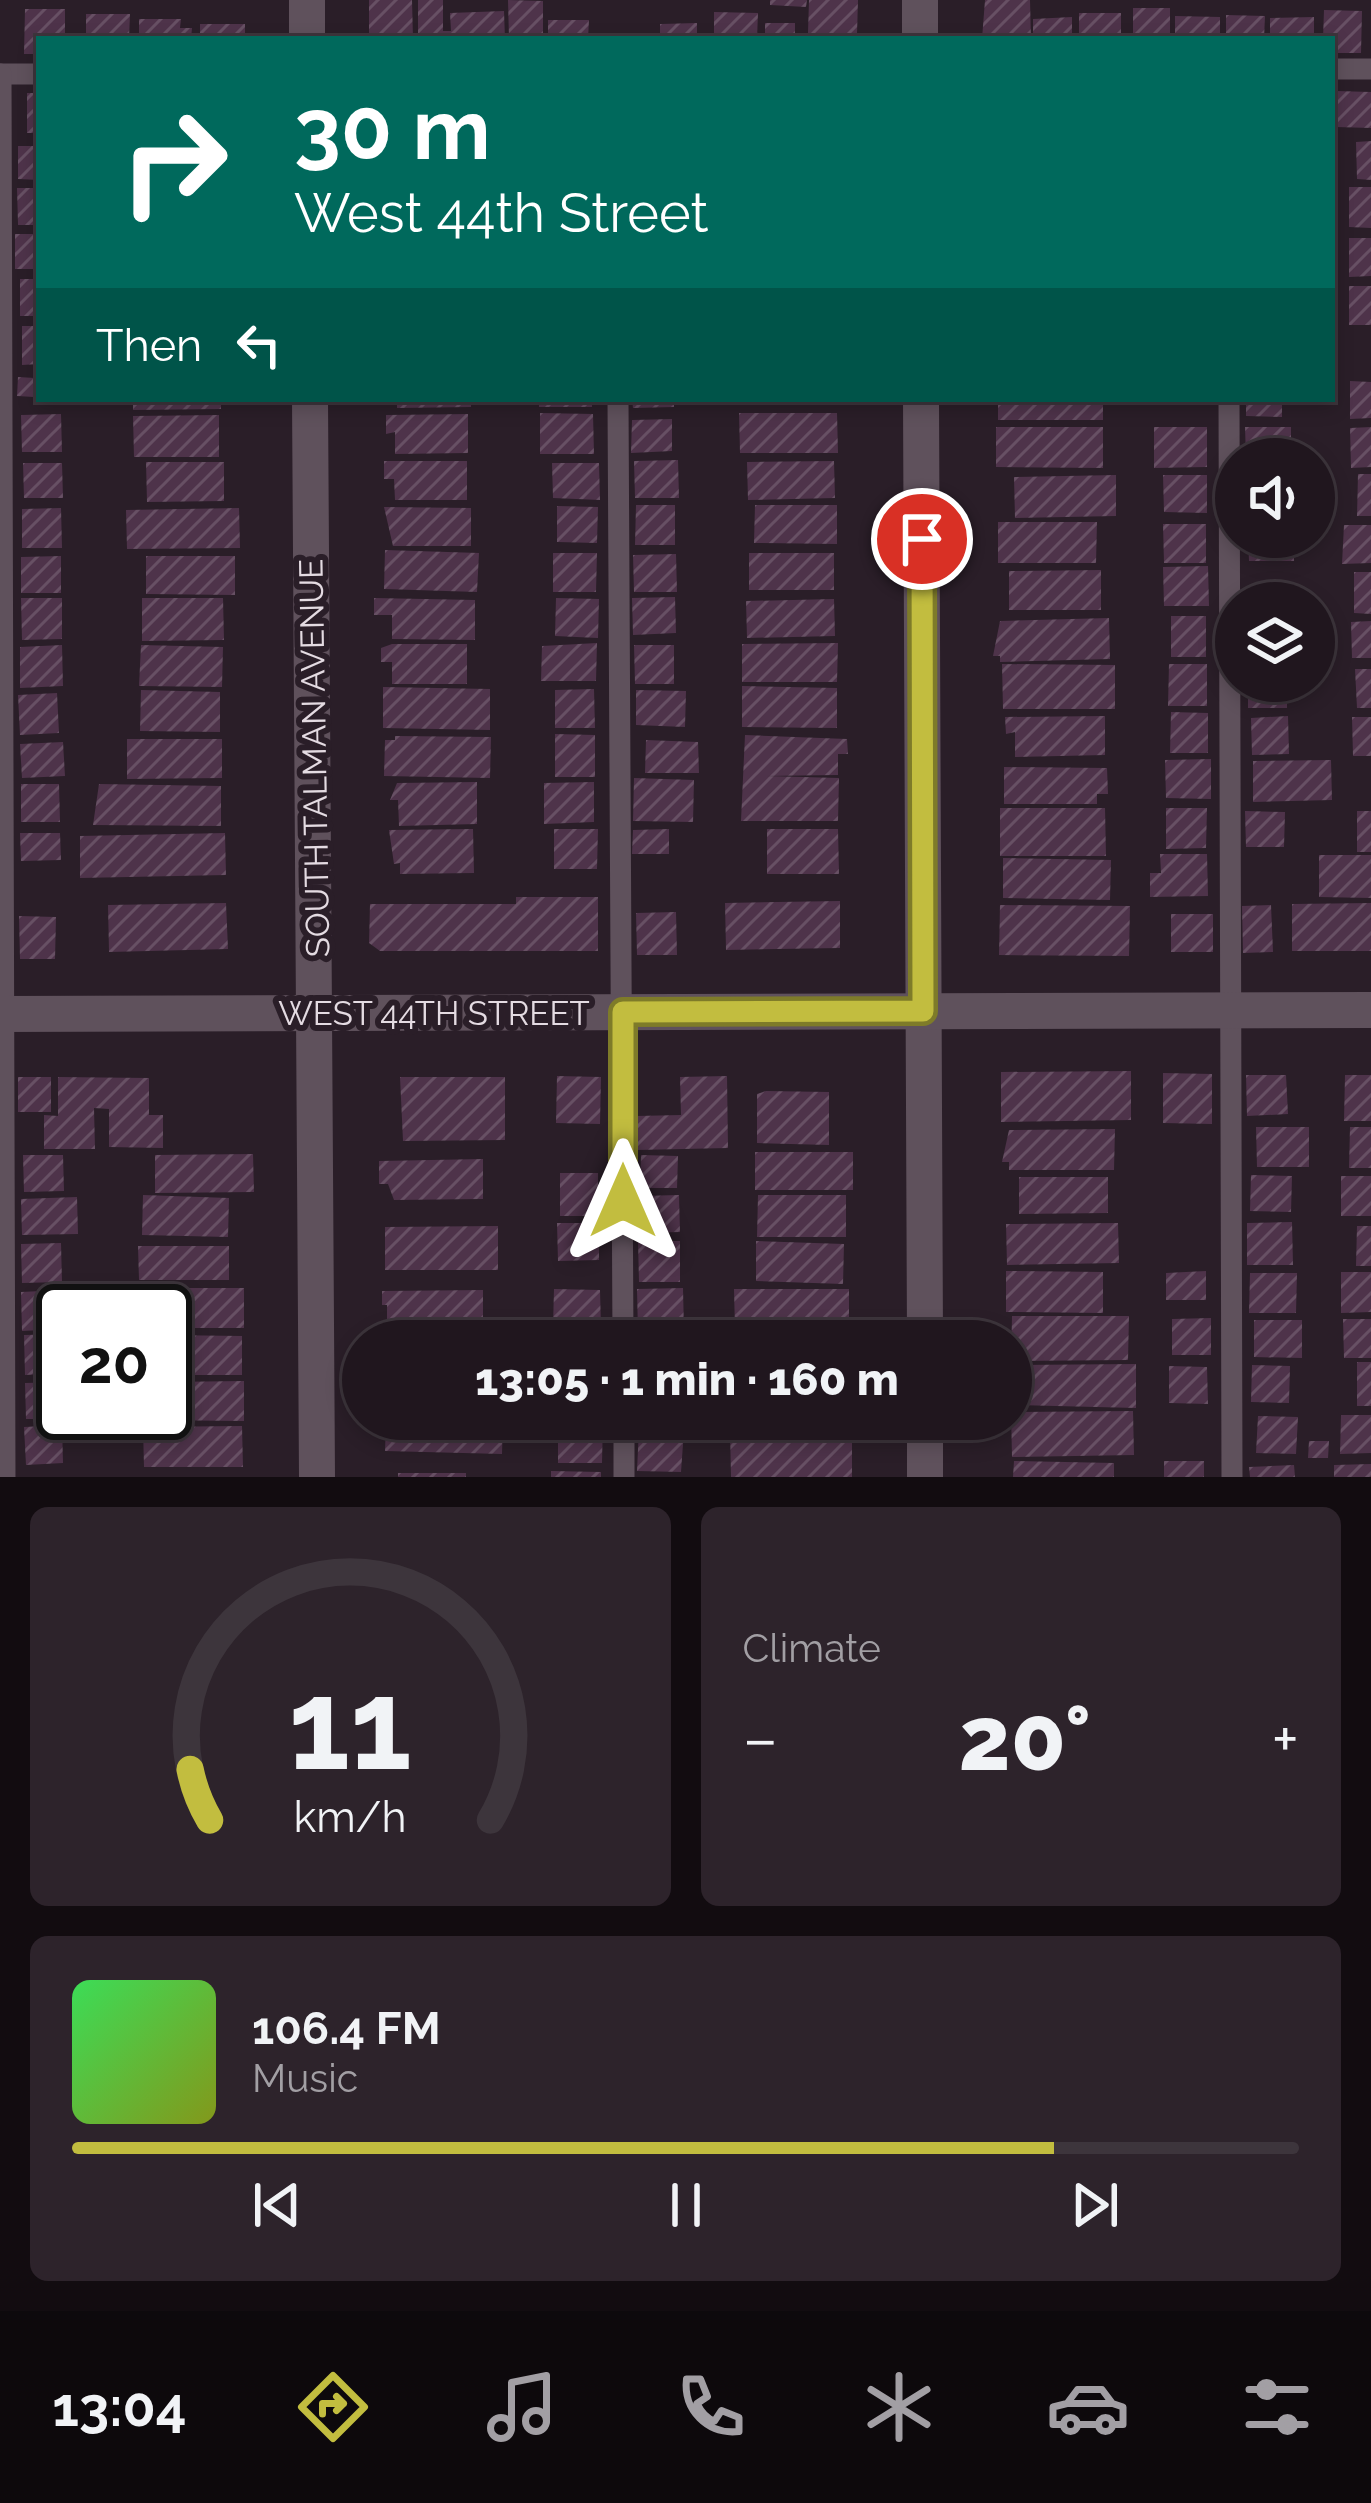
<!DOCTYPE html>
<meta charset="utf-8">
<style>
:root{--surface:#20161e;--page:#2d232b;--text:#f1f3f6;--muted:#a29fa4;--line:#3d353c;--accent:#c2bd3f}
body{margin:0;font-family:Raleway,sans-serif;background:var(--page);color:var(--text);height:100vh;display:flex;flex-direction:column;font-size:45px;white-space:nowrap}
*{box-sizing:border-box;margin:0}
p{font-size:39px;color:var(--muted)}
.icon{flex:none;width:66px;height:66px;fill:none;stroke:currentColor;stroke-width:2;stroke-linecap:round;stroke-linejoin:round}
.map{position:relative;height:1477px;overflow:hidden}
.drawer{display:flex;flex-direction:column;gap:30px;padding:30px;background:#120c10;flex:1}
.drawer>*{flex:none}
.guide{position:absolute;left:36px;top:36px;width:1299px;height:366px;border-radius:0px;box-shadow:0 6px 18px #0003,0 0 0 3px var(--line);background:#00695c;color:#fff;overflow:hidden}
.buttons{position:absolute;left:1215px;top:438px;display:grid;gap:24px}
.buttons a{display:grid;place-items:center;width:120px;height:120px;border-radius:50%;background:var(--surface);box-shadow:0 6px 18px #0003,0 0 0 3px var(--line);font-size:60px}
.speed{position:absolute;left:36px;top:1284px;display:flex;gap:24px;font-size:60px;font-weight:700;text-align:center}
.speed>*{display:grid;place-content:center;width:156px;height:156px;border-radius:50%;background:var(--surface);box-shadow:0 6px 18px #0003,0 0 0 3px var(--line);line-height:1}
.speed .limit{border:6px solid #111;border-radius:18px;background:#fff;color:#111}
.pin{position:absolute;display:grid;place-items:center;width:102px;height:102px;color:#fff;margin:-51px;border:6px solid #fff;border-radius:50%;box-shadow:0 3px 12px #0007}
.me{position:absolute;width:132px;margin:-66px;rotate:0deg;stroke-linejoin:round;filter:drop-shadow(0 0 9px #0008)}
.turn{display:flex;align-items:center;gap:42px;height:252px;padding:0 60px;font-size:54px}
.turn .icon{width:156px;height:156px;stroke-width:2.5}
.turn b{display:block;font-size:84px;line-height:102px}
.then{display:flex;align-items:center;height:114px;padding:0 60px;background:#0003;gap:24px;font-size:45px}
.big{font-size:90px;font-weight:800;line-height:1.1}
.drawer .tile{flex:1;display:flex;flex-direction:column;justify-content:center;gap:18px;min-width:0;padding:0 42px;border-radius:18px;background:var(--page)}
.drawer .dial{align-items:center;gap:0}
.dial svg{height:312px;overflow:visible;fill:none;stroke:var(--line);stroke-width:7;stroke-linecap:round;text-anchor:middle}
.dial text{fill:var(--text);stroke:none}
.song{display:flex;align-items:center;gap:36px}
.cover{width:144px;height:144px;border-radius:18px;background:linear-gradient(135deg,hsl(130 70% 55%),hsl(70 70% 35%))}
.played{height:12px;border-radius:6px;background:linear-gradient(90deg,var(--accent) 80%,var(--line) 80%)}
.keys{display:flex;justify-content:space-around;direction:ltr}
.heat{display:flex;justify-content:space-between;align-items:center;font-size:66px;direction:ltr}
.drawer .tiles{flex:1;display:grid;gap:30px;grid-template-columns:1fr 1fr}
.tile:last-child{grid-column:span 2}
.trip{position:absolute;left:342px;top:1320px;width:690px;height:120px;border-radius:60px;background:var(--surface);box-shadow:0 6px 18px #0003,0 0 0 3px var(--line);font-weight:800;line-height:120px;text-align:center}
.dock{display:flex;height:192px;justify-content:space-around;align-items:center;background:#0d090c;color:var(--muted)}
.dock .icon{width:84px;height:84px}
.dock .active{color:var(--accent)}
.dock b{font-size:54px;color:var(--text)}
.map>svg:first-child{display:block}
</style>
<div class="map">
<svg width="1371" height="1477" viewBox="0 0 1371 1477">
<defs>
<pattern id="building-hatch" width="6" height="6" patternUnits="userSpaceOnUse" patternTransform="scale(3)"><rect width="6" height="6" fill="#4e334a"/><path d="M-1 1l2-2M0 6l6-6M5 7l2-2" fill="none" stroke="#675064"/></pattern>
</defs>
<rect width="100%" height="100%" fill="#2a1e28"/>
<g fill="url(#building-hatch)">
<polygon points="369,0 412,0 413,39 369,39"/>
<polygon points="418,0 443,0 443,31 451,31 450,13 504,11 505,39 418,39"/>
<polygon points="508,0 543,1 543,39 509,39"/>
<polygon points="770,0 807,0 806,7 770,5"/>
<polygon points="809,0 858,0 857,34 808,33"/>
<polygon points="985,0 1030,0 1031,39 982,39"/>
<rect x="1133" y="8" width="37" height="31"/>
<polygon points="25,9 65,9 65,39 39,39 39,54 24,54"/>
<polygon points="1324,10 1362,11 1361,53 1332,53 1332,39 1323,39"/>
<polygon points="714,12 758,13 757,39 714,39"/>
<rect x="1079" y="13" width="42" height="26"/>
<polygon points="86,14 130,14 129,39 86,39"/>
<polygon points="1226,15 1265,16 1264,39 1226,39"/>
<polygon points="1175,16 1220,17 1220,39 1175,39"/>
<polygon points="1072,17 1072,39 1033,39 1033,19"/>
<polygon points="1314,17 1314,39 1270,39 1270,18"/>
<polygon points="139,19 181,19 180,28 192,28 191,39 139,39"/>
<polygon points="548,20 589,20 588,39 548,39"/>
<polygon points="697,23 697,39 660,39 660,24"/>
<rect x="765" y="23" width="30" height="16"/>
<rect x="200" y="24" width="45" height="15"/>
<polygon points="1336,91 1371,92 1371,128 1336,127"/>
<rect x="27" y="93" width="12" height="40"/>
<polygon points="1371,141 1371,180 1357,179 1356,142"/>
<polygon points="18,146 39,146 39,180 18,179"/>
<polygon points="1349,187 1371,187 1371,228 1349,227"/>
<polygon points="17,188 39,188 39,225 18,225"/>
<rect x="15" y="234" width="24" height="35"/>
<polygon points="1349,238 1371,238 1371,276 1349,277"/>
<rect x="20" y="279" width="19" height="37"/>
<rect x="1349" y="286" width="22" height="39"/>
<polygon points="22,326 39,326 39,364 22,365"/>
<polygon points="18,377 35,378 34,397 17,396"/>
<polygon points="1350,381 1371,382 1371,418 1350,419"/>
<polygon points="133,399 221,399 221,409 133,410"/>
<polygon points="397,399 471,399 471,407 397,408"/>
<rect x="539" y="399" width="53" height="8"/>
<polygon points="632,399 674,399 674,407 633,408"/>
<rect x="728" y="399" width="61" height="4"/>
<rect x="998" y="399" width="105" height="21"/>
<polygon points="1246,399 1282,399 1282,417 1246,416"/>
<polygon points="540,413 593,414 594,454 540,454"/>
<polygon points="739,413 837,413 838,453 740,453"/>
<polygon points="61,414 62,452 22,452 21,415"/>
<polygon points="468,414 468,453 395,454 395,432 386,434 386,415"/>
<polygon points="219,415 219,457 134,457 133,416"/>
<polygon points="672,419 672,451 631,453 632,420"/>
<polygon points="996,427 1103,427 1103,468 996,467"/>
<polygon points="1154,427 1207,427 1207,467 1154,468"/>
<polygon points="1245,427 1291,427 1291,459 1246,459"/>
<polygon points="1371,427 1371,467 1351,468 1350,428"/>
<polygon points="678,460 679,498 635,498 634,461"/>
<polygon points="384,461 467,461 467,500 395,500 394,479 384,479"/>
<polygon points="834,461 835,498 748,500 747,462"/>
<polygon points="146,462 224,462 224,501 147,502"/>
<polygon points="23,463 62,463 63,498 24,498"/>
<polygon points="552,463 599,463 600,500 553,498"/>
<polygon points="1358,474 1371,474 1371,516 1357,516"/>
<polygon points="1116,475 1116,516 1015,518 1014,477"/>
<polygon points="1163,475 1207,475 1207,513 1164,512"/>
<polygon points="636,505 675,505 675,545 635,545"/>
<polygon points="755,505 837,505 837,544 754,543"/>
<polygon points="557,506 598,507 597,543 557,542"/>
<polygon points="384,507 471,508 471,546 393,546"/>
<polygon points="61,508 62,548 22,548 22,509"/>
<polygon points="239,508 240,548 127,549 126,510"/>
<polygon points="998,522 1097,522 1096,563 998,563"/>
<polygon points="1163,524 1206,524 1206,563 1164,563"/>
<polygon points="1344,525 1371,525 1371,563 1342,564"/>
<polygon points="1248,537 1293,537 1294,561 1249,561"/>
<polygon points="385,550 479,553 477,592 384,589"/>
<polygon points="553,553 597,553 596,592 553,592"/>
<rect x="749" y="553" width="85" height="37"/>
<polygon points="676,554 677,592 634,592 633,555"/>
<polygon points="61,556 61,593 21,593 21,557"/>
<polygon points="146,556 235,556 235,595 146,594"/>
<polygon points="1208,566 1209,606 1164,606 1163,567"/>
<polygon points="1101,570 1101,610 1009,610 1009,571"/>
<polygon points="1354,572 1371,572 1371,614 1354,613"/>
<polygon points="675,597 676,633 633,635 632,598"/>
<polygon points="21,598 62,598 62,639 22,640"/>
<polygon points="142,598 223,598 224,640 142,641"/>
<polygon points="374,598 475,600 475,640 392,639 392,615 374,615"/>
<polygon points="556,598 599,599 598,638 555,636"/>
<polygon points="834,599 835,636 747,638 746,601"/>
<rect x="1171" y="616" width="35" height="41"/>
<polygon points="1109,618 1110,659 1000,662 1000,656 993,656 1000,621"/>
<polygon points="1371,621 1371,658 1352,658 1351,622"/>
<polygon points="597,643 596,681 541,681 542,646"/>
<polygon points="838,643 837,682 742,682 742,644"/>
<polygon points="392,644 467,644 467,684 392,684 392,662 381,662 381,648"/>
<polygon points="62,645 63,686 20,688 20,647"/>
<polygon points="141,645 223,647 222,687 139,686"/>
<polygon points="634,645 674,645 674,684 635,684"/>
<polygon points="1002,664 1115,665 1115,709 1003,709"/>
<polygon points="1169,664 1207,664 1207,706 1168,706"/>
<polygon points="1355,669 1371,669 1371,708 1357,708"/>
<rect x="1248" y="681" width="39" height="27"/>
<polygon points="742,686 837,688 837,728 742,727"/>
<polygon points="383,687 490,689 490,730 383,728"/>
<polygon points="594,689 595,728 555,728 555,690"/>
<polygon points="141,690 220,692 220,732 140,731"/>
<polygon points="636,690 686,691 685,727 636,725"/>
<polygon points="57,693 59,733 20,735 18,695"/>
<polygon points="1171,712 1208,713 1208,753 1170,753"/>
<polygon points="1105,716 1105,755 1015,757 1015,732 1006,734 1005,717"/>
<polygon points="1288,716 1289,754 1252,755 1251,718"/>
<polygon points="1352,717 1371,717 1371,756 1353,756"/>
<polygon points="555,734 595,735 595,777 555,777"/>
<polygon points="745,735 847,739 848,754 838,754 838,775 766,776 839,778 838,821 741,821"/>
<polygon points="395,736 491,737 490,778 384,776 385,740 395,740"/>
<polygon points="127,739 222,739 222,778 127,779"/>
<polygon points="646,740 698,742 699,773 645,773"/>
<polygon points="63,742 65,776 22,778 20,744"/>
<polygon points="1211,759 1211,799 1166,798 1165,760"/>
<polygon points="1331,760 1332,800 1253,802 1253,761"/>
<polygon points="1004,767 1107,768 1108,794 1097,794 1097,804 1004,804"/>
<polygon points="634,778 694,780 693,822 633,821"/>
<polygon points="477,782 477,824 399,826 398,800 390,800 397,783"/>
<polygon points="594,782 594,822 544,824 544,783"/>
<polygon points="21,784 59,784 60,822 21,822"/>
<polygon points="99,784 221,786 221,826 93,825"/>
<polygon points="1000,808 1105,808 1106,856 1000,856"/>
<polygon points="1166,808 1207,808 1206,848 1166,849"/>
<polygon points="1245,811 1285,812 1284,847 1246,847"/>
<rect x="1357" y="811" width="14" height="41"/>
<polygon points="473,829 474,873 400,874 400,863 394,864 389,830"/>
<polygon points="554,829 598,829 597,869 554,869"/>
<polygon points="669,829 669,854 632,854 633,830"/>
<polygon points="767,829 838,829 839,874 767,874"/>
<polygon points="20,833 60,833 61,860 21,861"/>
<polygon points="225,833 226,875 80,878 80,836"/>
<polygon points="1160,854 1207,854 1208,896 1150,897 1150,873 1161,873"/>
<polygon points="1319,855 1371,855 1371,898 1319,897"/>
<polygon points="1003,858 1111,860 1110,900 1003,898"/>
<polygon points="516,897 598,897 598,951 380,951 369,943 370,904 516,904"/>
<polygon points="840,901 840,948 726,950 725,903"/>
<polygon points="226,903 228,949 109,952 108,905"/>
<polygon points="1371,903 1371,951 1292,951 1292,904"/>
<polygon points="1000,905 1130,906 1129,956 999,955"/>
<polygon points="1271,905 1273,952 1243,953 1242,906"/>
<polygon points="676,912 677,955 637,955 636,913"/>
<rect x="1171" y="914" width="42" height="38"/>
<polygon points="19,916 56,917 55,959 20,959"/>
<polygon points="1131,1071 1131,1120 1001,1122 1001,1072"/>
<polygon points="1163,1073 1212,1074 1212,1124 1163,1123"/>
<polygon points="1246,1075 1286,1075 1288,1114 1247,1116"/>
<polygon points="1345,1075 1371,1075 1371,1121 1344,1121"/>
<polygon points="557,1076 601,1077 600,1124 556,1123"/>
<polygon points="727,1076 728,1148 637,1150 636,1116 681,1115 680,1077"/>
<rect x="18" y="1077" width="33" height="35"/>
<polygon points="58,1077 149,1078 149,1115 163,1115 163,1148 109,1147 109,1109 94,1108 95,1149 44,1149 44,1115 58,1116"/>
<polygon points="400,1077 505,1077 505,1140 403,1141"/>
<polygon points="766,1091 829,1092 829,1145 757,1143 757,1094"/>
<polygon points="1256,1127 1309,1127 1309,1167 1257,1167"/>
<polygon points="1350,1127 1371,1127 1371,1168 1349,1168"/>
<polygon points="1115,1129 1114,1170 1009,1170 1009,1162 1002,1162 1009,1130"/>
<rect x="755" y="1152" width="98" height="38"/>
<polygon points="253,1154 254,1192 155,1193 155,1155"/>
<polygon points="23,1155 63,1155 64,1191 24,1192"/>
<polygon points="641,1155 678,1156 677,1188 640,1188"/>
<polygon points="483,1159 483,1199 394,1200 388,1184 379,1184 379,1161"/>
<rect x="560" y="1173" width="38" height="43"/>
<polygon points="1251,1175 1292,1176 1291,1212 1250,1211"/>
<rect x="1341" y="1176" width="30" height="40"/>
<polygon points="1019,1177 1108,1177 1108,1213 1019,1214"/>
<polygon points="143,1195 229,1198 228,1237 142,1235"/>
<polygon points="679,1195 680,1232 640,1233 640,1196"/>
<polygon points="758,1195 846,1195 846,1237 757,1237"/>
<polygon points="77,1197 78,1234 22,1235 21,1199"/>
<polygon points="1292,1222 1293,1265 1247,1265 1247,1223"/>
<polygon points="557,1223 599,1223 599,1260 558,1261"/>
<polygon points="1118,1223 1119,1263 1007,1265 1006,1224"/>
<polygon points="498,1226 498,1270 385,1270 385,1227"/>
<polygon points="1357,1226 1371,1226 1371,1266 1356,1266"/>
<polygon points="638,1241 680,1241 680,1282 639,1282"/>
<polygon points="756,1241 844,1244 843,1284 756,1281"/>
<polygon points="61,1243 62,1282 22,1283 21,1244"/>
<polygon points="138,1246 229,1246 229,1280 139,1280"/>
<polygon points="1006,1271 1103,1272 1103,1313 1006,1312"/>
<polygon points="1206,1271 1206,1300 1166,1300 1166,1273"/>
<polygon points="1341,1272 1371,1272 1371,1312 1341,1313"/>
<polygon points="1250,1273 1297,1273 1296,1313 1249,1313"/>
<polygon points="143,1288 244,1288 244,1328 165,1328 165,1311 144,1311"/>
<polygon points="683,1288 684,1331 638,1333 637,1289"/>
<polygon points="554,1289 600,1290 601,1327 553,1327"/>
<polygon points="734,1289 849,1289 849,1329 735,1330"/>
<polygon points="62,1290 62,1329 22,1331 21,1292"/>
<polygon points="483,1290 483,1329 396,1329 396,1322 387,1322 387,1305 382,1305 382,1291"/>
<polygon points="1012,1316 1129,1316 1128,1360 1011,1361"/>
<polygon points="1211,1318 1211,1355 1172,1355 1172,1319"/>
<polygon points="1343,1319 1371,1319 1371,1358 1344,1358"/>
<polygon points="1254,1320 1302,1320 1302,1358 1254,1357"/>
<rect x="737" y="1333" width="130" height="8"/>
<polygon points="63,1334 63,1373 25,1375 24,1335"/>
<polygon points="165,1335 242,1336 242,1375 165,1375"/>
<rect x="1357" y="1362" width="14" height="44"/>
<polygon points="1136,1364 1136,1408 1012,1405 1012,1365"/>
<polygon points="1252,1365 1290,1366 1289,1403 1251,1402"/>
<polygon points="1169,1366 1207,1367 1208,1404 1169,1403"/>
<polygon points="244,1381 244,1421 146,1420 146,1413 165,1413 165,1382"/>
<polygon points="63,1382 63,1413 79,1413 79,1419 26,1419 25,1383"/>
<polygon points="1133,1411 1134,1455 1012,1457 1011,1412"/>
<polygon points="1341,1415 1371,1415 1371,1453 1340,1454"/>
<polygon points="1258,1416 1298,1417 1296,1454 1256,1453"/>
<polygon points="386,1419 503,1419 502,1454 385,1451"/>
<polygon points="558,1419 603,1419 602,1463 558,1463"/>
<polygon points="754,1419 803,1419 803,1423 755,1425"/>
<polygon points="62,1425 63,1463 26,1465 24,1427"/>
<polygon points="242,1426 243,1467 144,1467 143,1427"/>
<polygon points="639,1428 684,1430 681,1472 637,1471"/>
<polygon points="730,1430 852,1430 852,1477 731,1477"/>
<polygon points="1309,1441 1329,1441 1328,1458 1308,1458"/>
<polygon points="1014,1461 1114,1463 1114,1477 1013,1477"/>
<rect x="1164" y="1461" width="40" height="16"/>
<polygon points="1371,1464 1371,1477 1334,1477 1334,1465"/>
<polygon points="1294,1465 1295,1477 1250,1477 1249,1467"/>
<polygon points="551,1471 601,1472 601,1477 551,1477"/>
<rect x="398" y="1473" width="68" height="4"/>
</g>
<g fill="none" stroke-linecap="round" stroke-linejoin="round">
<g stroke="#5f515c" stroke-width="21">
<polyline points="1332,69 1371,69"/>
<polyline points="0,74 39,74"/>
<polyline points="1,74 5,1477"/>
<polyline points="618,399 623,1341"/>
<polyline points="1229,399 1232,1477"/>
<polyline points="624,1419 624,1477"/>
</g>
<g stroke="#5f515c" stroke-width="36">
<polyline points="307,0 307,39"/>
<polyline points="920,0 920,39"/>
<polyline points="310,399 317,1477"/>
<polyline points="921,399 925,1341"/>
<polyline points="0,1014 1371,1010"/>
<polyline points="925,1419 925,1477"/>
</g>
</g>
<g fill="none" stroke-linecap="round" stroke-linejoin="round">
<defs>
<polyline id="route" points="623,1201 623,1012 923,1011 922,539"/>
</defs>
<use href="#route" stroke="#7e7b29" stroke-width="30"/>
<use href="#route" stroke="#c2bd3f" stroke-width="21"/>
</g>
<g text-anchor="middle" stroke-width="12" stroke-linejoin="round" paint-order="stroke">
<g font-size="33" fill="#e4dbe2" stroke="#2a1e28">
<text transform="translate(314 758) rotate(-91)" y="12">SOUTH TALMAN AVENUE</text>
<text x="434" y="1025">WEST 44TH STREET</text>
</g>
</g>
</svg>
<div class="buttons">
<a><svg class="icon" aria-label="sound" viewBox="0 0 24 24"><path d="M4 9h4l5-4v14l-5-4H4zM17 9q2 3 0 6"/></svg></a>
<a><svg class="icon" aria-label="layers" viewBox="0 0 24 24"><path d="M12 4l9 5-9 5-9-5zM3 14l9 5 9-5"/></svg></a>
</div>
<div class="speed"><div class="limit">20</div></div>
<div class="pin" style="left:922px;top:539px;background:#d93025"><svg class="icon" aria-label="arrive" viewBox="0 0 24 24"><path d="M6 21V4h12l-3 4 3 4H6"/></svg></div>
<svg class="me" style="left:623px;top:1201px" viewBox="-20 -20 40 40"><path d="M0-17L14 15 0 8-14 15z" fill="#c2bd3f" stroke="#fff" stroke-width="4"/></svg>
<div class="trip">13:05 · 1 min · 160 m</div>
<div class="guide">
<div class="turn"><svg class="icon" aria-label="right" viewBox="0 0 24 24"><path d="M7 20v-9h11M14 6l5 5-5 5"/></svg><div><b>30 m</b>West 44th Street</div></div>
<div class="then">Then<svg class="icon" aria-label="left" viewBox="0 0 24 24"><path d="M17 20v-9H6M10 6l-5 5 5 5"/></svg></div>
</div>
</div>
<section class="drawer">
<div class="tiles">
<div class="tile dial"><svg viewBox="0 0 100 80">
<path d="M14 69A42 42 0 1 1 86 69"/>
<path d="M14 69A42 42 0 0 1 9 56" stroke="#c2bd3f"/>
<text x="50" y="56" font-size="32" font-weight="700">11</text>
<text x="50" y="72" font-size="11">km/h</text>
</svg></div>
<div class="tile"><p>Climate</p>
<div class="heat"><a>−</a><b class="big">20°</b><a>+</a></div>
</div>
<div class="tile">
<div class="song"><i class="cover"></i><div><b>106.4 FM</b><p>Music</p></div></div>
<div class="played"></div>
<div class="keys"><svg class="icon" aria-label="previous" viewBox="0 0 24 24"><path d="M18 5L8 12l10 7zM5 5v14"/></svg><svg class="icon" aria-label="pause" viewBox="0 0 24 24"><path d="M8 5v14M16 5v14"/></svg><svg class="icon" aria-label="next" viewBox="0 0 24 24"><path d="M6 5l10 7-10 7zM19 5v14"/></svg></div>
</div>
</div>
</section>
<nav class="dock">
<b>13:04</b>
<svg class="icon active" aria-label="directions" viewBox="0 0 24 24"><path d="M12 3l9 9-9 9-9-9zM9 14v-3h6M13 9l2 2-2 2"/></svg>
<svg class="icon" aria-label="music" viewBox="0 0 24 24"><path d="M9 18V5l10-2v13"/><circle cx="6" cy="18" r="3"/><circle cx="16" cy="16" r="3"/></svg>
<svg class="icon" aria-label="phone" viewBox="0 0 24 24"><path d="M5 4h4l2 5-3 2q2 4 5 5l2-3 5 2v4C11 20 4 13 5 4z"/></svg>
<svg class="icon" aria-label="climate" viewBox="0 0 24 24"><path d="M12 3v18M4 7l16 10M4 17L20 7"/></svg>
<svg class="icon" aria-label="car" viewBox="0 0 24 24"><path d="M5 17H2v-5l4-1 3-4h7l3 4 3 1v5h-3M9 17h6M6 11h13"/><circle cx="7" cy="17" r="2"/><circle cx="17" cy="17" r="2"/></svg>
<svg class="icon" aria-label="filters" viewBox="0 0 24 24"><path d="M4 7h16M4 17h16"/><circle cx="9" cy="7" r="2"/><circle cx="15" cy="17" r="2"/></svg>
</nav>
